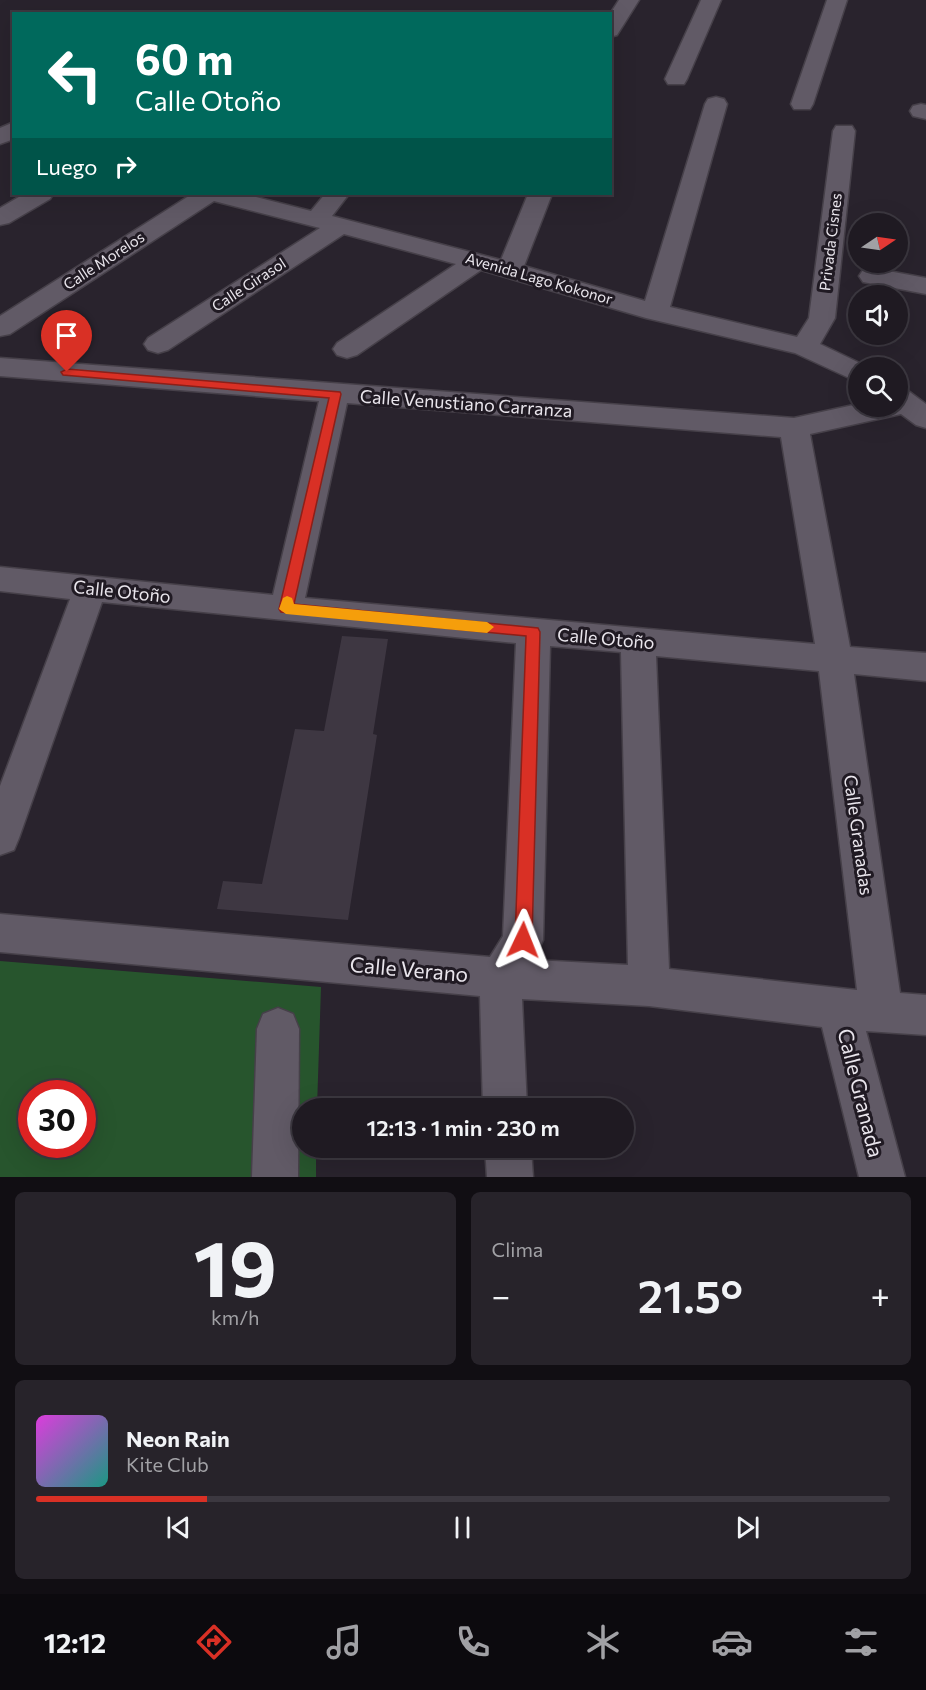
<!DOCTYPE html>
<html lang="es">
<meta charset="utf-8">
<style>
:root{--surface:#1f1a22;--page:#27232a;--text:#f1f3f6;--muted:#a1a1a5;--line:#3c3840;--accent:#d93025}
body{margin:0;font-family:Commissioner,sans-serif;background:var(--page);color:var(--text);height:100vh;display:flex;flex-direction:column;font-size:22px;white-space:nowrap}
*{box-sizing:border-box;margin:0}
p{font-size:20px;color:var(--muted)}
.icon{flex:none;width:33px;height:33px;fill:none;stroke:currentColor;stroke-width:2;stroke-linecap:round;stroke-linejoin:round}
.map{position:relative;height:1177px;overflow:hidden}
.sheet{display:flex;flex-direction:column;gap:15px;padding:15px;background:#110e13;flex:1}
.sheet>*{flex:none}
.banner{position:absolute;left:12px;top:12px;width:600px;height:183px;border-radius:0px;box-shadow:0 6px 24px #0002,0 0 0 2px var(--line);background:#00695c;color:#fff;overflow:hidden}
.needle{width:39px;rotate:77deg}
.tools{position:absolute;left:848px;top:213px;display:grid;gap:12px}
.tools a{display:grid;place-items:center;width:60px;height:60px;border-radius:50%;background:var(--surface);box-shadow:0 6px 24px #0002,0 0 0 2px var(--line);font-size:30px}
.speed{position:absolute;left:18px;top:1080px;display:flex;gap:12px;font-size:30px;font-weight:700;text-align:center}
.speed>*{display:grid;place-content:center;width:78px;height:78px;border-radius:50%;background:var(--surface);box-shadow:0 6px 24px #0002,0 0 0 2px var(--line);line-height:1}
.speed .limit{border:9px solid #d22;background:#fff;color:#111}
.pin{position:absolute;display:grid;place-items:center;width:51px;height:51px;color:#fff;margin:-62px -26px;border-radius:50% 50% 50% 0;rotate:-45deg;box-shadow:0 0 6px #0007}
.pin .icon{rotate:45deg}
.me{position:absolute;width:66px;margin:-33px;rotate:2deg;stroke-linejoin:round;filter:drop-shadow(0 0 4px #0008)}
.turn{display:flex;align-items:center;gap:21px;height:126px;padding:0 24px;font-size:27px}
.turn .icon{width:78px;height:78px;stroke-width:2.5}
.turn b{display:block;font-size:42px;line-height:51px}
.then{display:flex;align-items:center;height:57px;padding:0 24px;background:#0003;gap:12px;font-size:22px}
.big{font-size:45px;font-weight:600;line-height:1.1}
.sheet .card{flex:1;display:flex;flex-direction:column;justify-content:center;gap:9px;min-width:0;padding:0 21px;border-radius:9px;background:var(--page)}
.sheet .dial{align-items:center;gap:0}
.dial b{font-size:78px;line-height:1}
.song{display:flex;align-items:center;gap:18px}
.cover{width:72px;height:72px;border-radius:9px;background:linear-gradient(135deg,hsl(300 70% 55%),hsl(170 70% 35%))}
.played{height:6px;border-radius:3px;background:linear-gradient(90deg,var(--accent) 20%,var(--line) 20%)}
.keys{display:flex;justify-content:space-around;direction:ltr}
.heat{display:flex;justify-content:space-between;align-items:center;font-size:33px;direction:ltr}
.sheet .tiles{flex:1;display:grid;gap:15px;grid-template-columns:1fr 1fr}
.card:last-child{grid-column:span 2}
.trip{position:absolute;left:292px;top:1098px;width:342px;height:60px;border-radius:30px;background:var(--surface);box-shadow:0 6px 24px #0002,0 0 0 2px var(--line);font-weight:600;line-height:60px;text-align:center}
.dock{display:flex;height:96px;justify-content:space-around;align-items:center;background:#0c0a0e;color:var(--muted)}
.dock .icon{width:42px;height:42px}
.dock .selected{color:var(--accent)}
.dock b{font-size:27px;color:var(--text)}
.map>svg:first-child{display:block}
</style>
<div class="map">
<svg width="926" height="1177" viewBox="0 0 926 1177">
<rect width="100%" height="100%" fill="#29232d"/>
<path fill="#27552d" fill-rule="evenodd" d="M0,961L321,987L317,1108H303V1148H316V1177H0ZM32,1094H82V1144H32Z"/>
<polygon fill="#3e3742" points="342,636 388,639 373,734 377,735 348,920 217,909 223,881 262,884 295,729 324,731"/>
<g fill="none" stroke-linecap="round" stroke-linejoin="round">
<defs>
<g id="minor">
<polygon points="619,0 639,0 617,35 610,37 610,14"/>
<polygon points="701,0 721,0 687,79 684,84 668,84 665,79"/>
<polygon points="827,0 847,0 813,104 810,109 794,109 791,104"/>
<polygon points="716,97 724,99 727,104 670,307 797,337 809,318 833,131 836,126 852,126 855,131 835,318 820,344 868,367 858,368 858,382 795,353 646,318 481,270 357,355 347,358 337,355 333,349 337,343 456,264 344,234 168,350 158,353 148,350 144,344 148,338 320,228 214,201 10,334 0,336 0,316 192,194 244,194 311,211 325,194 349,194 332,216 501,260 528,194 552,194 524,266 645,301 705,104 708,99"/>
<polygon points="921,104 926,105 926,119 913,116 910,111 913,106"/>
<polygon points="14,122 14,139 0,144 0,128"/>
<polygon points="24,194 53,194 50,199 9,223 0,225 0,208"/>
<polygon points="872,268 926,278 926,294 863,282 859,276 863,270"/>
<path d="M0,358L794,418L858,404V406H897V388L907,390L926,404V428L916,425L901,414L810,434L850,647L926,653V681L854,674L900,993L926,995V1035L866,1031L905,1177H859L822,1027L649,1006L522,999L527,1108H483L480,996L0,952V914L490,957L503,936L516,643L102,602L19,838L14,850L0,855V786L70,599L0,591V567L273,595L319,401L0,376ZM347,403L781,437L815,644L305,598ZM550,646L621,652L628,965L534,960L543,940ZM656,656L819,671L857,990L669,969Z"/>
<polygon points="278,1008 293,1014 299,1029 298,1177 252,1177 257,1029 263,1014"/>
<polygon points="485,1148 531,1148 533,1177 487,1177"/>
</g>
</defs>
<use href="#minor" stroke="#464049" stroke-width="3"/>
<use href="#minor" fill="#615a66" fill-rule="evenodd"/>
</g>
<polygon fill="#d93025" stroke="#8d1f18" stroke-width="1.5" points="67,369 340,392 341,394 294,604 538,628 540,632 532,940 529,945 523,947 517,945 515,940 526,636 281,612 279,609 329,398 63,375 61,372"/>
<polygon fill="#f59e0b" points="287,596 292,598 294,604 487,622 494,627 487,633 286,614 279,609 283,598"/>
<g text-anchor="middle" stroke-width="6" stroke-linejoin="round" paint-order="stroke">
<g font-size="15" fill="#e9e5ec" stroke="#201a23">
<text transform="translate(831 242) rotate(-83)" y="5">Privada Cisnes</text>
<text transform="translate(104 261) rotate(-33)" y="5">Calle Morelos</text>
<text transform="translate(539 279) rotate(16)" y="5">Avenida Lago Kokonor</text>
<text transform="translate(249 285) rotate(-33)" y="5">Calle Girasol</text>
</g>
<g font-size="18" fill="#e9e5ec" stroke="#201a23">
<text transform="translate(466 404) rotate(4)" y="6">Calle Venustiano Carranza</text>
<text transform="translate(122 592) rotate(6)" y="6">Calle Otoño</text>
<text transform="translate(606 639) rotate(5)" y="6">Calle Otoño</text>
<text transform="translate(858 835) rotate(82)" y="6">Calle Granadas</text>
</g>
<g font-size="21" fill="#e9e5ec" stroke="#201a23">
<text transform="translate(409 970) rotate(5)" y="7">Calle Verano</text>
<text transform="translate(860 1093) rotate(76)" y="7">Calle Granada</text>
</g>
</g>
</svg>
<div class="tools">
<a><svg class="needle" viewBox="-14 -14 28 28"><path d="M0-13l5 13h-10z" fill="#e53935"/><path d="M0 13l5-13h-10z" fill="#a1a1a5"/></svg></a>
<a><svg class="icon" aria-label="sound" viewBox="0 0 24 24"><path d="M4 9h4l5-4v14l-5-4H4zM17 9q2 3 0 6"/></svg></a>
<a><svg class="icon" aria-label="search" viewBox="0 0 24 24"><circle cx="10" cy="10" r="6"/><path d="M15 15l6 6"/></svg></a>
</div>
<div class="speed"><div class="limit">30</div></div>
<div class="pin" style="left:67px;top:372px;background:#d93025"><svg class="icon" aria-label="arrive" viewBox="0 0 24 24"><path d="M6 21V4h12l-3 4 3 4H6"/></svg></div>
<svg class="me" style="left:523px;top:940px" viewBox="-20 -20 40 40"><path d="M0-17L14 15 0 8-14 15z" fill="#d93025" stroke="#fff" stroke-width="4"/></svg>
<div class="trip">12:13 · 1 min · 230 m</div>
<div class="banner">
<div class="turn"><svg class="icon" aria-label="left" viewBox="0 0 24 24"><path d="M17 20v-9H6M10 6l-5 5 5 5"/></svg><div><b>60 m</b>Calle Otoño</div></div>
<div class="then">Luego<svg class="icon" aria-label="right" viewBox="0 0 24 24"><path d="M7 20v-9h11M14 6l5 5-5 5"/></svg></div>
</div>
</div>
<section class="sheet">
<div class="tiles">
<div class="card dial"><b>19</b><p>km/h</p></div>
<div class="card"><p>Clima</p>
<div class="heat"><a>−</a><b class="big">21.5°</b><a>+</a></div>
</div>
<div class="card">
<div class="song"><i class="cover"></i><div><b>Neon Rain</b><p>Kite Club</p></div></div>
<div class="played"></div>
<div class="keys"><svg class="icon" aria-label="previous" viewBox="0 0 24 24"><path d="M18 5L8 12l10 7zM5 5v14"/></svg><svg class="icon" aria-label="pause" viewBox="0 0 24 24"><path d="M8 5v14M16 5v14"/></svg><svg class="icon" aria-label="next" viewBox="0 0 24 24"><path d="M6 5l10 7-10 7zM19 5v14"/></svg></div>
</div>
</div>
</section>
<nav class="dock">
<b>12:12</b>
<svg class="icon selected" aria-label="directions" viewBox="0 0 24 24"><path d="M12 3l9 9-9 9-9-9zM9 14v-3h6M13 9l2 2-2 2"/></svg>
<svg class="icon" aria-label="music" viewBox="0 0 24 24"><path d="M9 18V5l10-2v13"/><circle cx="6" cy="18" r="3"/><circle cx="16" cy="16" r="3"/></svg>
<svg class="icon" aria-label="phone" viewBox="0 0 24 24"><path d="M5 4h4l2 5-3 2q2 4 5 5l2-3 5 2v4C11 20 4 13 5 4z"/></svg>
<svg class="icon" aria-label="climate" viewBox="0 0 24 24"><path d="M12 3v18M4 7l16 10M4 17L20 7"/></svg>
<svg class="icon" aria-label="car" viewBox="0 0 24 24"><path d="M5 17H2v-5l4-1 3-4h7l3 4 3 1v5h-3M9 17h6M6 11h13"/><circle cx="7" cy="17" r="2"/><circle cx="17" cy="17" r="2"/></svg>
<svg class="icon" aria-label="filters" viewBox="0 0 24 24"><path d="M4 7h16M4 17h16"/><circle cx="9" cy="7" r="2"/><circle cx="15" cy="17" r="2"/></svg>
</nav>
